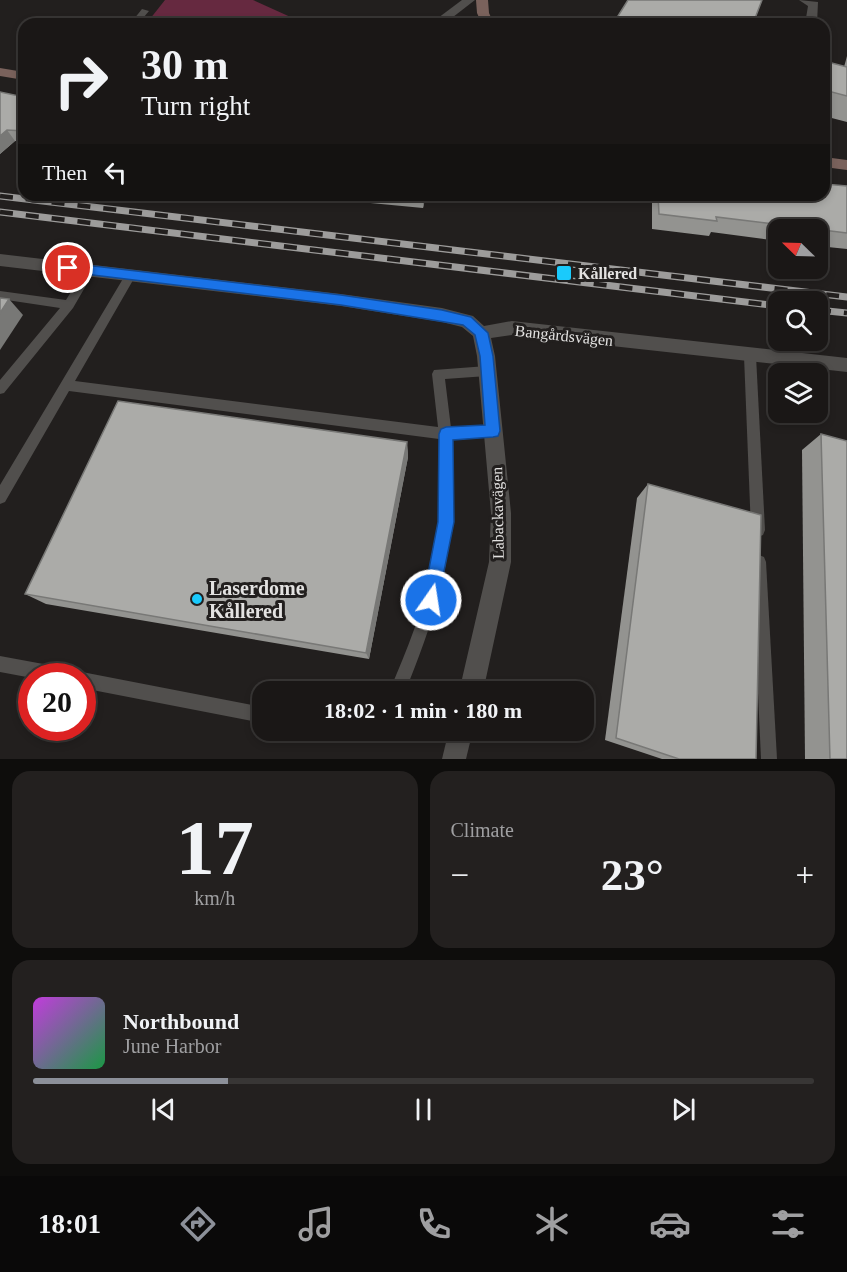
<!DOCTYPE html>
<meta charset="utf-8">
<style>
:root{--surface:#1a1716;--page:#23201f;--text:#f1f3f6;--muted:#9f9fa1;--line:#383635;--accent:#8c9099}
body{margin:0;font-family:Georgia,serif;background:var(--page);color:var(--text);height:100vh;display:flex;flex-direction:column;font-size:22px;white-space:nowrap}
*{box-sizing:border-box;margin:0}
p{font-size:20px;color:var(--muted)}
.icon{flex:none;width:33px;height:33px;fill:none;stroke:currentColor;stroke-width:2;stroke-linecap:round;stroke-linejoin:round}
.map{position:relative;height:759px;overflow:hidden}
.panel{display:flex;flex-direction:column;gap:12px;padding:12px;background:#0e0d0c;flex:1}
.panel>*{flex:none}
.hud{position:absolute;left:18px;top:18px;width:812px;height:183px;border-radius:18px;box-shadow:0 3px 9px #0003,0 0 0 2px var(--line);background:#1a1716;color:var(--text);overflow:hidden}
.needle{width:39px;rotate:293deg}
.controls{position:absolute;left:768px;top:219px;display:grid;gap:12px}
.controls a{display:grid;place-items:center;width:60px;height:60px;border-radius:12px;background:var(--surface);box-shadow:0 3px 9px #0003,0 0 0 2px var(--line);font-size:30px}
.speed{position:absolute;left:18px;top:663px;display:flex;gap:12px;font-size:30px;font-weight:700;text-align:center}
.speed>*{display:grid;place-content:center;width:78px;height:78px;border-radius:50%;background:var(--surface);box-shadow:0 3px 9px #0003,0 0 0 2px var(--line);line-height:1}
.speed .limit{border:9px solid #d22;background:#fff;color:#111}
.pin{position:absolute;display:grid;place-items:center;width:51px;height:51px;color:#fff;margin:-26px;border:3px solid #fff;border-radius:50%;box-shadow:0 2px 6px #0007}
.me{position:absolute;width:66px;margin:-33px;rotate:13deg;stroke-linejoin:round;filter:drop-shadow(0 0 4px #0008)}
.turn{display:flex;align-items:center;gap:21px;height:126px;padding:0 24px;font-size:27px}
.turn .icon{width:78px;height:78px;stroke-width:2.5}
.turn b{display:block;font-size:42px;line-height:51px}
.then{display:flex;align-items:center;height:57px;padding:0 24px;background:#0003;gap:12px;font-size:22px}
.big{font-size:45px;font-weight:700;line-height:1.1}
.panel .tile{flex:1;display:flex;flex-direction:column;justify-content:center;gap:9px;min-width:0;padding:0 21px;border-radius:18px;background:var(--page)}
.panel .dial{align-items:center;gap:0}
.dial b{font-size:78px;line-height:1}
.song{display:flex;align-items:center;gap:18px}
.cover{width:72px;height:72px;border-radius:9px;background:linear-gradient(135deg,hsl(290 70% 55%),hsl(140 70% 35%))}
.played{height:6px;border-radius:3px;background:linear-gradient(90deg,var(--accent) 25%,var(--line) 25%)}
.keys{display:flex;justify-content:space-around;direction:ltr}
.heat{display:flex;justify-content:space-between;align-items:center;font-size:33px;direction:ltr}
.panel .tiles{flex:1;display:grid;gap:12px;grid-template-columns:1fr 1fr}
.tile:last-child{grid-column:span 2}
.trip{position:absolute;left:252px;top:681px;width:342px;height:60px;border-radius:18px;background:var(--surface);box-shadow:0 3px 9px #0003,0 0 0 2px var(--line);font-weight:700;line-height:60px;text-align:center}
.dock{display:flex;height:96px;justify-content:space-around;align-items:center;background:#0a0909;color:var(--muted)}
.dock .icon{width:42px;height:42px}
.dock .selected{color:var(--accent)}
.dock b{font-size:27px;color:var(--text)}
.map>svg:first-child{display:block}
</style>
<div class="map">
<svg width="847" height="759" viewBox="0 0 847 759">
<rect width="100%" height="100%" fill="#221f1e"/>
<polygon fill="#662940" points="165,0 253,0 306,24 146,24"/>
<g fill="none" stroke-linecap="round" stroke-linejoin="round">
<g fill="#514f4d" fill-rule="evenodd">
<polygon points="142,9 149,11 138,24 130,24"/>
<polygon points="90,266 95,270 73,308 4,393 0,394 0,380 60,308 0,299 0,291 66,300 86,267"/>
<path d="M131,271L136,275L75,381L438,427L432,374L434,370L487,366L491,367L493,371L491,375L487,376L445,379L451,428L493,425L497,427L499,431L497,435L493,437L452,439C459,538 442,601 405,692H389C407,650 424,608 433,564C442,523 442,480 439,439L69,391L5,502L0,504V485L127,272Z"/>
<polygon points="750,351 754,353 756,356 765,530 763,535 758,537 753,535 751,530 744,356 746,353"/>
<polygon points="759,555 764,557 766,562 777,759 761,759 752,562 754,557"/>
<polygon points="0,656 65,668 70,671 73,676 32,678 0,672"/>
<polygon points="82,672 262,707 262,723 82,688 82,676 76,676"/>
</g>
<g fill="#514f4d" fill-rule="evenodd">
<polygon points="462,0 475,0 444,24 433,24 434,21"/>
<polygon points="799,0 818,2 817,24 805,24 808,6"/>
<polygon points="0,254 341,294 442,308 473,316 484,326 512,321 847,358 847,372 512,335 491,338 495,356 511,513 511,562 483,692 459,692 489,562 491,513 477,356 473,336 462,327 442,322 341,306 0,266"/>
<polygon points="449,730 473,730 466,759 442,759"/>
</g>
<g fill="#7a625c" fill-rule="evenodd">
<polygon points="476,0 488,0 489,13 494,24 482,24 477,13"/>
<polygon points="436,21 444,22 446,24 430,24"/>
<polygon points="0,68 24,72 24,80 0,76"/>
<polygon points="824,157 847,160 847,170 824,167"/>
</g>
<defs>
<g id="rail">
<polyline points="0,196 847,297"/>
<polyline points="0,212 778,306"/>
<polyline points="818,310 847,313"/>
</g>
</defs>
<use href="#rail" stroke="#9d9c9b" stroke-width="7"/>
<use href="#rail" stroke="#221f1e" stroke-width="4.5" stroke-dasharray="13" stroke-linecap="butt"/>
</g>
<g fill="#939390">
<polygon points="847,56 847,122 824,116 824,61 844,67"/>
<polygon points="0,92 24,97 24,142 15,141 0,154"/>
<polygon points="847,186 847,249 818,246 818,230 778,230 778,241 711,232 709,236 652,229 652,195 824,195"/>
<polygon points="338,195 426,195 423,208 339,200"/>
<polygon points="821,434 847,759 805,759 802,450"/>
<polygon points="407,442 408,457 369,659 46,604 25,594"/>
<polygon points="648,484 756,759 662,759 605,740 637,498"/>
</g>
<g fill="#787876">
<polygon points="7,130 15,141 0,154 0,136"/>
<polygon points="423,195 426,195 423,208"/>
<polygon points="9,299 23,315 0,350 0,313"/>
<polygon points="407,442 408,457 369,659 366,653"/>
</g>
<g fill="#ababa8" stroke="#787876" stroke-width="1.5">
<polygon points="628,0 762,0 754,21 769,24 613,24"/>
<polygon points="824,61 847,67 847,96 824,90"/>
<polygon points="0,92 24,97 24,131 7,130 0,136"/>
<polygon points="824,184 847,186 847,233 716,217 717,221 659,214 658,195 824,195"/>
<polygon points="0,298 9,299 0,313"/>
<polygon points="118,401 407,442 366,653 25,594"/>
<polygon points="821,434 847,441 847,759 830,759"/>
<polygon points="648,484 761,515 756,759 679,759 616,738"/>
</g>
<polygon fill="#1a73e8" stroke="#114b97" stroke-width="1.5" points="68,263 341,295 442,310 471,317 488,333 493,356 500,431 498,436 493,437 453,440 454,522 437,606 431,608 425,606 423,600 438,522 439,434 441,429 446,427 485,425 480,356 475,335 463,325 341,305 68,272 61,268"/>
<g fill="#1acafc" stroke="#221f1e" stroke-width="2">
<rect x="556" y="265" width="16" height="16" rx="3"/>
<circle cx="197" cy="599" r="6"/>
</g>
<g text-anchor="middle" stroke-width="6" stroke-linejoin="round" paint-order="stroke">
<g font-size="16" font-weight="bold" fill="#e3e2e1" stroke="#221f1e" text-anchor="start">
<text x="578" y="279">Kållered</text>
</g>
<g font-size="16" fill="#e3e2e1" stroke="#221f1e">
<text transform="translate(564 335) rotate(6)" y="6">Bangårdsvägen</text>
<text transform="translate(497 513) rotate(-91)" y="6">Labackavägen</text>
</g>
<g font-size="20" font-weight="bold" fill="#e3e2e1" stroke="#221f1e" text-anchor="start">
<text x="209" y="595">Laserdome<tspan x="209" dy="23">Kållered</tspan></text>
</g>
</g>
</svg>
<div class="controls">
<a><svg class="needle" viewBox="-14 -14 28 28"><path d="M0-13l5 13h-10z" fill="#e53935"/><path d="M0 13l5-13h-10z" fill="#9f9fa1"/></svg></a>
<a><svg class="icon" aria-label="search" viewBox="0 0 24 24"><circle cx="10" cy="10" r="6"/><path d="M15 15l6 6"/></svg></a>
<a><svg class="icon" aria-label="layers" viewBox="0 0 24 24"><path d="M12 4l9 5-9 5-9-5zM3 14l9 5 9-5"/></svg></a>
</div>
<div class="speed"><div class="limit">20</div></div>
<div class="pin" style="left:68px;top:268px;background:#d93025"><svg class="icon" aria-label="arrive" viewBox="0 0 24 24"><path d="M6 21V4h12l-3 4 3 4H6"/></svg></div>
<svg class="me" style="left:431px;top:600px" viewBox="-20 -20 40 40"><circle r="17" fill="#1a73e8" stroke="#fff" stroke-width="3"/><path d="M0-11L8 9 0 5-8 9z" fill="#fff"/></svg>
<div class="trip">18:02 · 1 min · 180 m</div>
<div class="hud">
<div class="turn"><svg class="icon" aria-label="right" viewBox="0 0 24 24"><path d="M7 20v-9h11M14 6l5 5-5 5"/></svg><div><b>30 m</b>Turn right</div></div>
<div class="then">Then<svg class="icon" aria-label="left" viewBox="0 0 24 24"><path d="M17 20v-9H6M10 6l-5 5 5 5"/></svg></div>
</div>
</div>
<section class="panel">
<div class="tiles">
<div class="tile dial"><b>17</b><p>km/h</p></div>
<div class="tile"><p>Climate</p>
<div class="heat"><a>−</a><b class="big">23°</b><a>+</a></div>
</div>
<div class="tile">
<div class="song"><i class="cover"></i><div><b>Northbound</b><p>June Harbor</p></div></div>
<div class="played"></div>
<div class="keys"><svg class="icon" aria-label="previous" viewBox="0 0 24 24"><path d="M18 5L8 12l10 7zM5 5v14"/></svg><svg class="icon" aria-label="pause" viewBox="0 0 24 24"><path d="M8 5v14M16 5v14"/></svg><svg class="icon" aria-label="next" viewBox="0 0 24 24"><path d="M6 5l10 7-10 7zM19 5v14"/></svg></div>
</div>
</div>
</section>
<nav class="dock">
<b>18:01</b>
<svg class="icon selected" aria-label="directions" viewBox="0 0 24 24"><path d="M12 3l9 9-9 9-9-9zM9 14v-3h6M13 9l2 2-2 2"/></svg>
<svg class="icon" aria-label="music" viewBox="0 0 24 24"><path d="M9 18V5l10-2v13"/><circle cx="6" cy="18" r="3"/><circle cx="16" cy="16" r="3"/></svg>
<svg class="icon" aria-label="phone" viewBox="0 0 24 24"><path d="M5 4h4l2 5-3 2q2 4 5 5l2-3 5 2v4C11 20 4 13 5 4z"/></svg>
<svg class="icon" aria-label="climate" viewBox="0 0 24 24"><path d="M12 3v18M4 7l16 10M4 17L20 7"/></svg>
<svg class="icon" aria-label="car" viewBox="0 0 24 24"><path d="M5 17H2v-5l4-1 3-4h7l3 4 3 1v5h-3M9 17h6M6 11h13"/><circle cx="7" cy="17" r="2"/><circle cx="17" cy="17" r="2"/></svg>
<svg class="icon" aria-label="filters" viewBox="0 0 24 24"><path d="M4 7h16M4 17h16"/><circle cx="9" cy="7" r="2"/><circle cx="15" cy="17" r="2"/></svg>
</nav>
